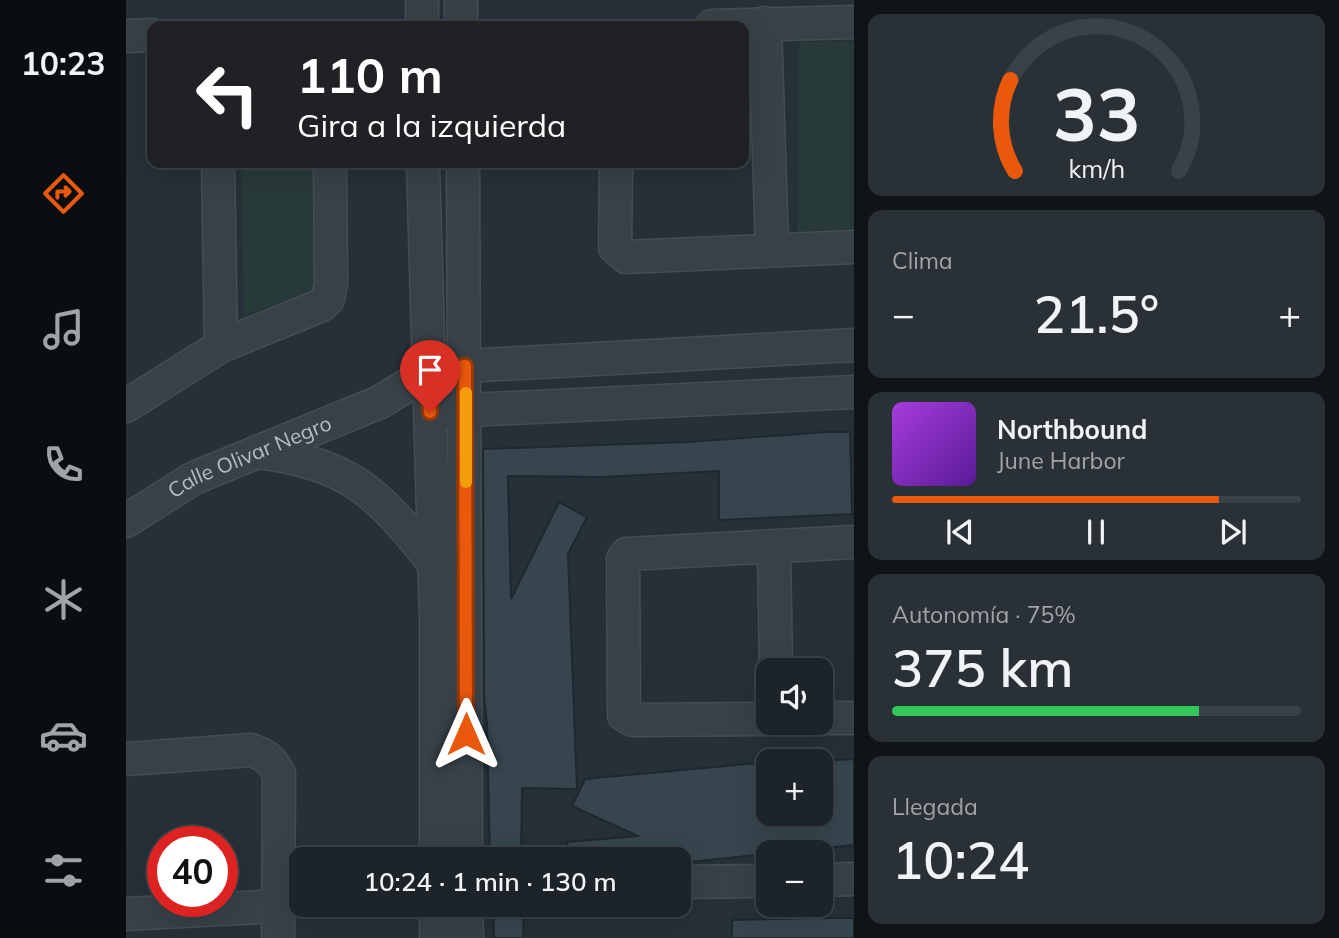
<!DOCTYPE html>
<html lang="es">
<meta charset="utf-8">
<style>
:root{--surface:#1c242a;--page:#293036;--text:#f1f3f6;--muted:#a0a4a8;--line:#3a4147;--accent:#ea580c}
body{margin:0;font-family:Mulish,sans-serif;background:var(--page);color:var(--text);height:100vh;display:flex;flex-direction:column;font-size:26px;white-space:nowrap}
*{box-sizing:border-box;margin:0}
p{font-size:23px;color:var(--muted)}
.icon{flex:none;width:38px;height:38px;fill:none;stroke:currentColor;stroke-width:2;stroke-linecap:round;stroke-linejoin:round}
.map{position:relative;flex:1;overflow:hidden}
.panel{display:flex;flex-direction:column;gap:14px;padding:14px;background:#0f1417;width:485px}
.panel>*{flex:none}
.top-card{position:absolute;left:21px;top:21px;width:602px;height:147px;border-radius:14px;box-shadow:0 7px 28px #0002,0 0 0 2px var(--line);background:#202124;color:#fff;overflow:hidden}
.buttons{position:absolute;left:630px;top:658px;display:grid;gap:14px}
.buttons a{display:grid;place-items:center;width:77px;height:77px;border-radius:14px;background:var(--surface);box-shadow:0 7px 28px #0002,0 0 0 2px var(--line);font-size:35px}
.speed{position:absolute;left:21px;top:826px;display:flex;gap:14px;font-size:35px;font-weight:700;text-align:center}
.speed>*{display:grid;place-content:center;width:91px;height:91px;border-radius:50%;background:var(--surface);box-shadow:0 7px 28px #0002,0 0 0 2px var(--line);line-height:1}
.speed .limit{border:10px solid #d22;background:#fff;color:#111}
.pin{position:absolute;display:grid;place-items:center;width:60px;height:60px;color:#fff;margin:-72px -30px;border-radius:50% 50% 50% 0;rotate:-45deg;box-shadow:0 0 7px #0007}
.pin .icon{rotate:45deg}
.me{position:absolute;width:77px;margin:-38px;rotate:0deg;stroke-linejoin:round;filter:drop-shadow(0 0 5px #0008)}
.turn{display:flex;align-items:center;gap:24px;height:147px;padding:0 35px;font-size:32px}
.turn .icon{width:91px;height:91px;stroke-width:2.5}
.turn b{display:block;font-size:49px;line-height:60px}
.big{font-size:52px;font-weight:600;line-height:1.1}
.panel .widget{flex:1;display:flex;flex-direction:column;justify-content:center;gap:10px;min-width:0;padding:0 24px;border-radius:14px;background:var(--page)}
.panel .dial{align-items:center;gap:0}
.dial svg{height:182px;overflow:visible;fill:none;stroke:var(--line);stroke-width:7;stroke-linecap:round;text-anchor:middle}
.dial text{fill:var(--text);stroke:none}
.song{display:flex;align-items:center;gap:21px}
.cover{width:84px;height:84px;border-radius:10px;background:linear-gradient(135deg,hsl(280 70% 55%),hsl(270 70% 35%))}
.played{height:7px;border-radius:4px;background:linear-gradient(90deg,var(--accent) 80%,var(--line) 80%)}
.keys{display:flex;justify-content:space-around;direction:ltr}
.heat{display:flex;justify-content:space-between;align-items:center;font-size:38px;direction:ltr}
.charge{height:10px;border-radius:5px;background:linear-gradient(90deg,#34c759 75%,var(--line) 0)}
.trip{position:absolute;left:163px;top:847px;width:402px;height:70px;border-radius:14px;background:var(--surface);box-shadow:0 7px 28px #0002,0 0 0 2px var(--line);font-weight:600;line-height:70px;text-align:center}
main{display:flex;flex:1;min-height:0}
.tabs{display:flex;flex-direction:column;width:126px;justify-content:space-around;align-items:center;background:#0b0e11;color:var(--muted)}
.tabs .icon{width:49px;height:49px}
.tabs .current{color:var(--accent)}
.tabs b{font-size:32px;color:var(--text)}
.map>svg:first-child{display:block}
</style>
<main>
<nav class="tabs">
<b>10:23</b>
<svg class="icon current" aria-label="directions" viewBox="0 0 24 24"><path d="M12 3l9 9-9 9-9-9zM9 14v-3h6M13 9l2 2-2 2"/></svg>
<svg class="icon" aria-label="music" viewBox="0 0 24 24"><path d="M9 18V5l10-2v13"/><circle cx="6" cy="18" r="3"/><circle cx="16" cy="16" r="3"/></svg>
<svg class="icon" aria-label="phone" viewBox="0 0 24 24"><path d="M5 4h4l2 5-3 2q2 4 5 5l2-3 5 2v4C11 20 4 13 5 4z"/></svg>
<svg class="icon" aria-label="climate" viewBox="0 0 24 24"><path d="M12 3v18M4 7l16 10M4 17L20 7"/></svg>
<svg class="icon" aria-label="car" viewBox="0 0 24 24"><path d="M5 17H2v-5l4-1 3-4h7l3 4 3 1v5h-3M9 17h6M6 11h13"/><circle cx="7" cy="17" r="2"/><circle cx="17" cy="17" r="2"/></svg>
<svg class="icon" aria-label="filters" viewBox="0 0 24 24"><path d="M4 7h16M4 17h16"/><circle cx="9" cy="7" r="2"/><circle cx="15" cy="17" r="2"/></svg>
</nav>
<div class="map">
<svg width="729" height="938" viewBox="0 0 729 938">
<rect width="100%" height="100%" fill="#253038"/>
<g fill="#273938">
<polygon points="728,41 728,232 671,234 673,42"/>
<polygon points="115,163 196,163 198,285 118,316"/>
</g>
<g fill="#37454e" stroke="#1f282f" stroke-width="2">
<polygon points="700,432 724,432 726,514 593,520 593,471 476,477 382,476 385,599 433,502 461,517 442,554 451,789 396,788 395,859 364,859 361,724 358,696 357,449 562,442"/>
<polygon points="728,759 728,845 554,863 554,859 443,859 441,842 512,836 446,806 459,779 642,762 642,820 695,816 695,761"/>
<polygon points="367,905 398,905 397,938 368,938"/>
<polygon points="689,918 728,918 728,938 606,938 606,920"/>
</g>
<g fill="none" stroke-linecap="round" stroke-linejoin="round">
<defs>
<g id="minor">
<polyline points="296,0 296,26"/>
<polyline points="335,0 335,26"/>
<polyline points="639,23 646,249"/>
<polyline points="586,26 729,22"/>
<polyline points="0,36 26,35"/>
<polyline points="92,163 95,346"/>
<polyline points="297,163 310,619 310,859"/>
<polyline points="337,163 340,859"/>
<polyline points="490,163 489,247 500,257 729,247"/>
<polyline points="0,406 95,346 196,305 202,299 205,283 204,163"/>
<polyline points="321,411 729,392"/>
<path d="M131,452C222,464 250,490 306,561"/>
<path id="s1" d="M0,521L68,478L254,402L303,372L339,366L729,345"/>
<polyline points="648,547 650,670"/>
<polyline points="695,718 729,718"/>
<polyline points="642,719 507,720 498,715 497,559 501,554 729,542"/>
<path d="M0,759L125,750C140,755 146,760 153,774L152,938"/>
<polyline points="695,880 729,879"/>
<polyline points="553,882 642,881"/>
<polyline points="310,905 310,938"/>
<polyline points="340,905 341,938"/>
<polyline points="0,914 152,906"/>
</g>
</defs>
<use href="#minor" stroke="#444d54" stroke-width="35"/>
<use href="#minor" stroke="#384148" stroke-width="32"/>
</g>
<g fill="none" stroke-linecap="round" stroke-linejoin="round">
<defs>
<polyline id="route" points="304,412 303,372 339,366 340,734"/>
</defs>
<use href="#route" stroke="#983908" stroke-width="18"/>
<use href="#route" stroke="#ea580c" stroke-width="12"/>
<polyline stroke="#f59e0b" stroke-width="12" points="340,393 340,482"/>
</g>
<g text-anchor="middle" stroke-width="7" stroke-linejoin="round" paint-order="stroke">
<g font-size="21" fill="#b3bdc4" stroke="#1d262d">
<text dy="7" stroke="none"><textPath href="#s1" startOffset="140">Calle Olivar Negro</textPath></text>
</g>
</g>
</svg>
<div class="buttons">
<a><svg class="icon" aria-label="sound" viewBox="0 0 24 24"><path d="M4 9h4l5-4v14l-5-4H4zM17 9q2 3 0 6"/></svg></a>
<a>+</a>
<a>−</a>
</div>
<div class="speed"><div class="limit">40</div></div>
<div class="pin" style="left:304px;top:412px;background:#d93025"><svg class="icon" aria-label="arrive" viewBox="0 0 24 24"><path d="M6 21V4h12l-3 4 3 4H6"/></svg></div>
<svg class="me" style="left:340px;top:734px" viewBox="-20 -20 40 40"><path d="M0-17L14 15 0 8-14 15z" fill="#ea580c" stroke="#fff" stroke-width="4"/></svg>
<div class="trip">10:24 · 1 min · 130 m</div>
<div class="top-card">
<div class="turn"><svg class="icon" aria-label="left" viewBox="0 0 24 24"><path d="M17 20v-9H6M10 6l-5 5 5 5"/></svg><div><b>110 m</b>Gira a la izquierda</div></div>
</div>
</div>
<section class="panel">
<div class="widget dial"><svg viewBox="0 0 100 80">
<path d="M14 69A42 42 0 1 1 86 69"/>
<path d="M14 69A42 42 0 0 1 12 29" stroke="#ea580c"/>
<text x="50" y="56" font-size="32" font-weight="700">33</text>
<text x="50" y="72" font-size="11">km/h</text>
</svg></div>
<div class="widget"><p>Clima</p>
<div class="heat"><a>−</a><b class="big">21.5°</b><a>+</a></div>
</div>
<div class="widget">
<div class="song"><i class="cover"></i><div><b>Northbound</b><p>June Harbor</p></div></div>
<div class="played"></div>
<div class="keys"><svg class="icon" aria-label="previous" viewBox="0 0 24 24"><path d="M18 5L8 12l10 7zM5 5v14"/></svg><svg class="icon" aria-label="pause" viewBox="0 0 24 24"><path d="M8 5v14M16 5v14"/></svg><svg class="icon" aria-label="next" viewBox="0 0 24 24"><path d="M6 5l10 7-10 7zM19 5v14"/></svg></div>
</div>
<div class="widget"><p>Autonomía · 75%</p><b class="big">375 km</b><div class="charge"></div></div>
<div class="widget"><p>Llegada</p><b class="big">10:24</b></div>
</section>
</main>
